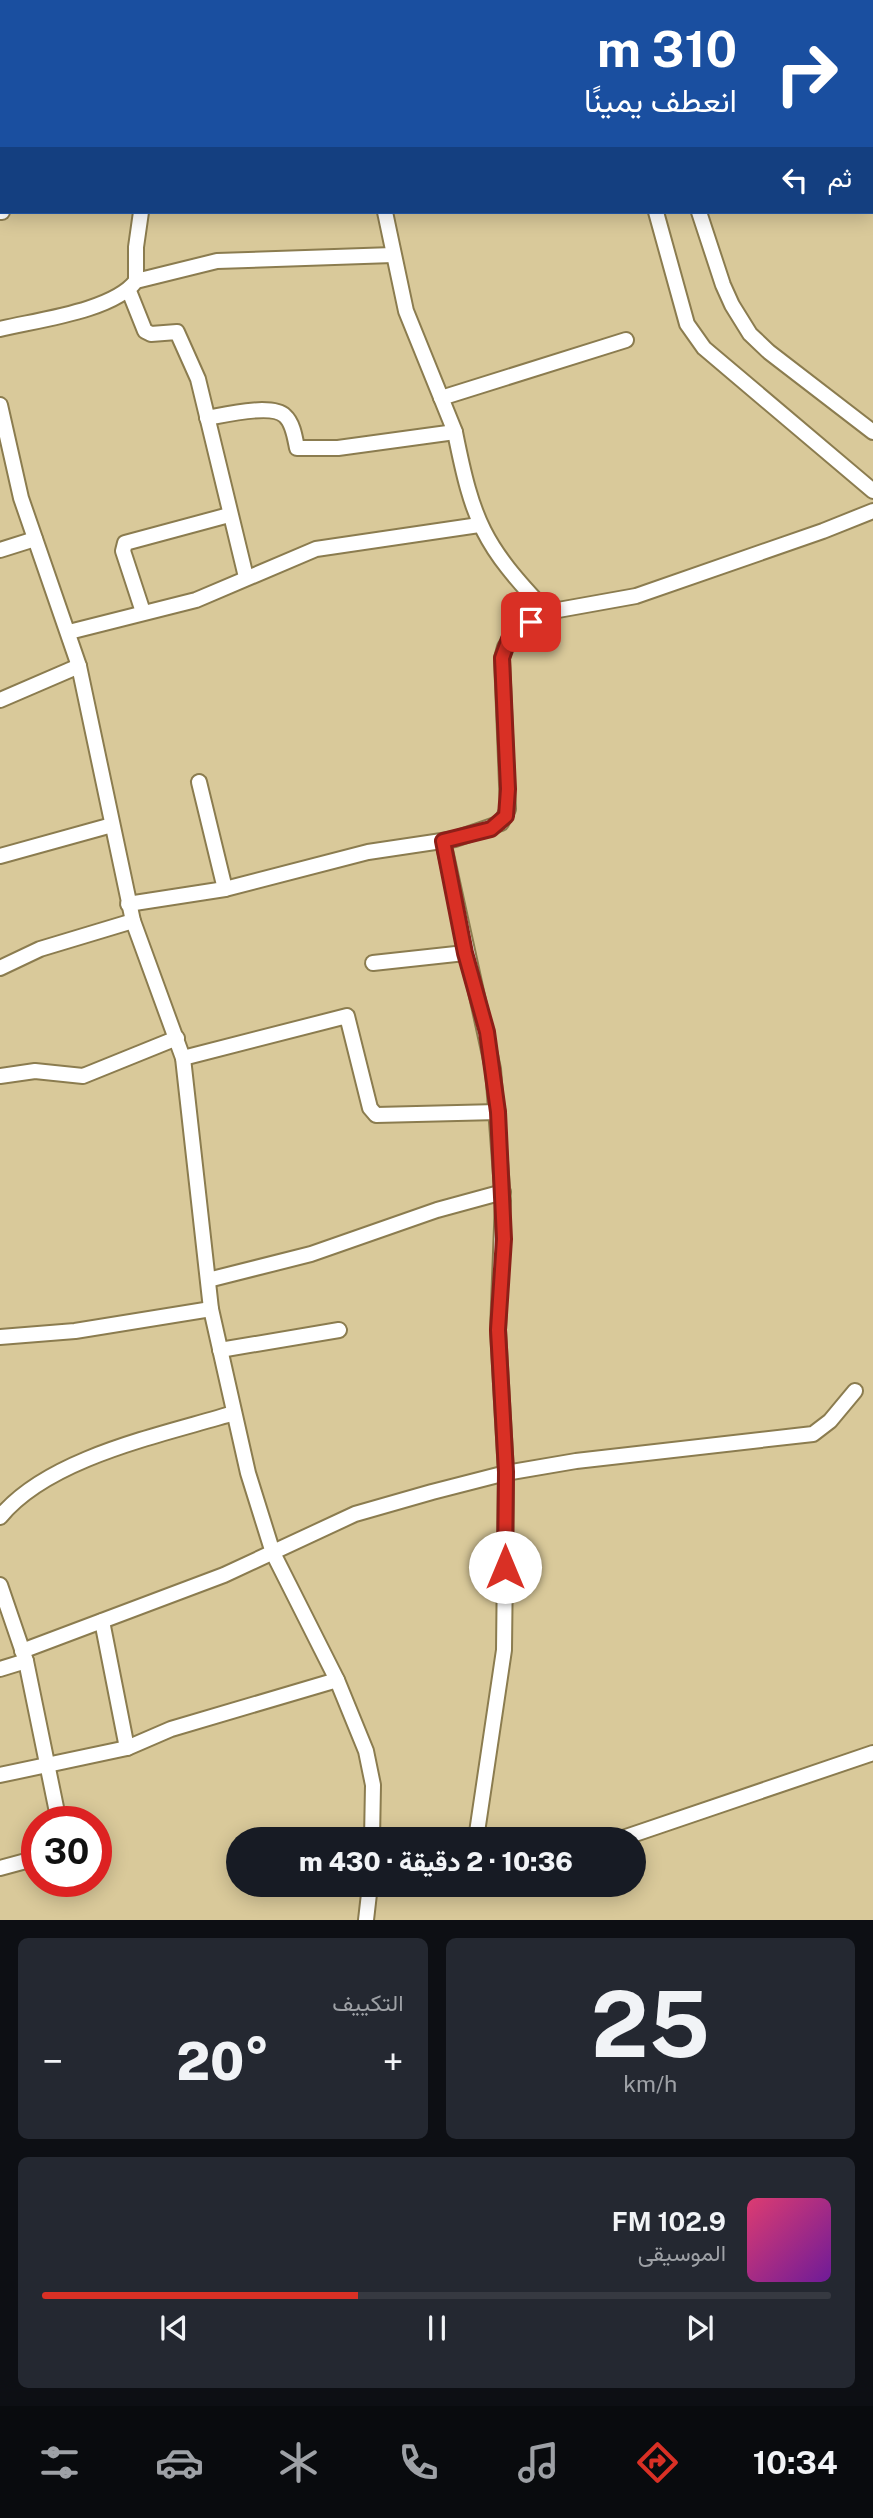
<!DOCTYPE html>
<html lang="ar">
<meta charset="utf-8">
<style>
:root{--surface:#171b24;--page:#242831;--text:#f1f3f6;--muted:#9ea1a6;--line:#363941;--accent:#d93025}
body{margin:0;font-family:"Public Sans",Vazirmatn,sans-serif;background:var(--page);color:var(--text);direction:rtl;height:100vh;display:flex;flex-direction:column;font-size:26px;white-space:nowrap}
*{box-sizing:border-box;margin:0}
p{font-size:23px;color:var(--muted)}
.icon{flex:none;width:38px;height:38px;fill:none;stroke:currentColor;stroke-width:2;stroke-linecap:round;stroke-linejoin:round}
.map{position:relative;height:1920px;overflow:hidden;direction:ltr}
.panel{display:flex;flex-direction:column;gap:18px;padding:18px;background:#0d0f14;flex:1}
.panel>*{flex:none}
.banner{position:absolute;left:0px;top:0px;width:873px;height:214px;box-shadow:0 4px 18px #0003;direction:rtl;background:#1a4fa0;color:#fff;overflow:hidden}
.speed{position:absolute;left:21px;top:1806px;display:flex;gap:14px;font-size:35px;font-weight:700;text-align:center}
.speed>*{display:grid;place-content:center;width:91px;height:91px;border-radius:50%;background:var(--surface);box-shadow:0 4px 18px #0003;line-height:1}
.speed .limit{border:10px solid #d22;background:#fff;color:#111}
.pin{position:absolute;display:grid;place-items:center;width:60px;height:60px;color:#fff;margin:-30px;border-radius:14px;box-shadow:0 4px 10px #0006}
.me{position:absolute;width:77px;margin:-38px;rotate:0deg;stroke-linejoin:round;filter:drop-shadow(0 0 5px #0008)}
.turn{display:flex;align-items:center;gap:24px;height:147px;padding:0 21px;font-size:32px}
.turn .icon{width:91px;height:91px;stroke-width:2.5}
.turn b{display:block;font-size:49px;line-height:60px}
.then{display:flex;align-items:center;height:66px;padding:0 21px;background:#0003;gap:14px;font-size:26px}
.big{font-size:52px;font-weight:800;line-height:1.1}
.panel .tile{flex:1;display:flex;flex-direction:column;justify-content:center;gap:10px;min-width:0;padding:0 24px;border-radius:10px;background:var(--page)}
.panel .dial{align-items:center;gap:0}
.dial b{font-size:91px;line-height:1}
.song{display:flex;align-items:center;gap:21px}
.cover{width:84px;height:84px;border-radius:10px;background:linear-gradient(135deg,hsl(340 70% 55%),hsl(280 70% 35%))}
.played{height:7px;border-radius:4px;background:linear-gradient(90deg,var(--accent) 40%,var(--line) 40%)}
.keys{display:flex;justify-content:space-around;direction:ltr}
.heat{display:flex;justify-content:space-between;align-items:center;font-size:38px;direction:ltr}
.panel .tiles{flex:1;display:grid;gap:18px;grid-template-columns:1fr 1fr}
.tile:last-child{grid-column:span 2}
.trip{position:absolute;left:226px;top:1827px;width:420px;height:70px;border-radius:35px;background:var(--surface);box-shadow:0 4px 18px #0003;font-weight:800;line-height:70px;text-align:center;direction:rtl}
.dock{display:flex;height:112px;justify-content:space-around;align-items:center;background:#090b0e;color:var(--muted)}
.dock .icon{width:49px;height:49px}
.dock .selected{color:var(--accent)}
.dock b{font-size:32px;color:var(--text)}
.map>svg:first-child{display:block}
</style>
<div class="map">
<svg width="873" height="1920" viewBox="0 0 873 1920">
<rect width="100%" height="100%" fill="#d9c99a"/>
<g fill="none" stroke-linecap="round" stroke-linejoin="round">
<defs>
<g id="street">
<polyline points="339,0 340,2"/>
<polyline points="641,0 641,2"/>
<polyline points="0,212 2,212"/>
<polyline points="656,212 687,324 704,348 873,491"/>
<polyline points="699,212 723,285 732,305 750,334 769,352 873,432"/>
<polyline points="136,281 136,247 141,212"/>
<polyline points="129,291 145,331 151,334 177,332 198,379 246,577"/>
<path d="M0,329C37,320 113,311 136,281L217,261L393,255"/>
<polyline points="441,398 626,340"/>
<polyline points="0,405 21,498 79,666 133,921 183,1058 211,1309 248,1473 273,1553 337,1680 366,1751 373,1785 372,1839"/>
<path d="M207,418C224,415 272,403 285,416C293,423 295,438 297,448H338L455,432L406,311L385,212"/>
<path d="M455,432C473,522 483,545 547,612"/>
<polyline points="0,550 35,539"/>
<polyline points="143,612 123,551 125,543 229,515"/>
<polyline points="69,632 196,600 316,549 479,525"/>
<polyline points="0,700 79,666"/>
<polyline points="443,841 493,1069 503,1201 498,1330 506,1473 504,1650 476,1839"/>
<polyline points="0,856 112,825"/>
<polyline points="225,889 368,852 455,839 501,823 508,809 502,658 505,647 516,632 547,612 636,596 823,531 873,511"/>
<polyline points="128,904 225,889 199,782"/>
<polyline points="373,963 465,953"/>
<polyline points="0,968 40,949 133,921"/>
<polyline points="183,1058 347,1016 370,1108 376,1115 498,1112"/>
<polyline points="0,1076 35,1071 83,1076 177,1038"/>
<polyline points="208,1280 311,1254 437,1210 503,1192"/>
<polyline points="0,1337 75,1331 211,1309"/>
<polyline points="220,1350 339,1330"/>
<path d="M0,1517C49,1457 162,1435 234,1413"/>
<polyline points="0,1585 26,1661 59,1822"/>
<polyline points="102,1621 127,1748"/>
<polyline points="22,1651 224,1575 355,1514 432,1492 506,1473 576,1461 813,1434 830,1421 855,1391"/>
<polyline points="0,1669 26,1661"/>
<polyline points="0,1775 127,1748 171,1729 337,1680"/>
<polyline points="620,1839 873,1753"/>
<polyline points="0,1868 37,1858"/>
<polyline points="366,1920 370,1885"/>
</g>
</defs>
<use href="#street" stroke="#8b7c4f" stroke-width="18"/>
<use href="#street" stroke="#fff" stroke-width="14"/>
</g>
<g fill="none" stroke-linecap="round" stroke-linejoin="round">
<defs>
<polyline id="route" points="505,1567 506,1472 498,1330 504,1239 498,1112 487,1032 465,953 443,841 491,829 506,816 508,789 502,658 509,639 531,622"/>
</defs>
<use href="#route" stroke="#8d1f18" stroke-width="18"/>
<use href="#route" stroke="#d93025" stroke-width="12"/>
</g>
</svg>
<div class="speed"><div class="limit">30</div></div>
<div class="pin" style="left:531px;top:622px;background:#d93025"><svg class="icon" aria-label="arrive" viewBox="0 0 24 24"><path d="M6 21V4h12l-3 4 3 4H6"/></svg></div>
<svg class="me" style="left:505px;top:1567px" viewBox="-20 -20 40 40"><circle r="19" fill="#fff"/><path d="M0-13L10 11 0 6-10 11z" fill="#d93025"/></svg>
<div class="trip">10:36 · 2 دقيقة · 430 m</div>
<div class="banner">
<div class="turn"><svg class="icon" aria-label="right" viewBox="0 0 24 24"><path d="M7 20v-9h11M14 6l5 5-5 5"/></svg><div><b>310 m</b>انعطف يمينًا</div></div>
<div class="then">ثم<svg class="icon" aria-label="left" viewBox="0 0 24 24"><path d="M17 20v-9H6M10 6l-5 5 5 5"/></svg></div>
</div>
</div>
<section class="panel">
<div class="tiles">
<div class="tile dial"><b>25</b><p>km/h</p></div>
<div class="tile"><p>التكييف</p>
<div class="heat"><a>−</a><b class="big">20°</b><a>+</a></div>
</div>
<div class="tile">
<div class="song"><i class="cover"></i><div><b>102.9 FM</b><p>الموسيقى</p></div></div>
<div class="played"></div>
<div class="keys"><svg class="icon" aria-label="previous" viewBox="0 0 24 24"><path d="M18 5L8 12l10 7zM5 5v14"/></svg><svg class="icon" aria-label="pause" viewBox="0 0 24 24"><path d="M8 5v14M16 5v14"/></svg><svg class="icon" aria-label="next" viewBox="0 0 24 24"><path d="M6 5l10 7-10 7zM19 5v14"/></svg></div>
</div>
</div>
</section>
<nav class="dock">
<b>10:34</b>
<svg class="icon selected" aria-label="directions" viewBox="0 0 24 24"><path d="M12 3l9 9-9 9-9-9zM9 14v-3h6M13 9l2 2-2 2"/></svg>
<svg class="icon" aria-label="music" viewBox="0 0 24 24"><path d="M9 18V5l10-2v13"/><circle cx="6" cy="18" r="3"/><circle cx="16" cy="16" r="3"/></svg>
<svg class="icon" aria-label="phone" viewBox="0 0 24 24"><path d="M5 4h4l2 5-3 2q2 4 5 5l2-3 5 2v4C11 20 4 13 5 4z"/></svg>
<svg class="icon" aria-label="climate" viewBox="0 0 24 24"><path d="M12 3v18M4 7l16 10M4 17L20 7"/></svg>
<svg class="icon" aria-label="car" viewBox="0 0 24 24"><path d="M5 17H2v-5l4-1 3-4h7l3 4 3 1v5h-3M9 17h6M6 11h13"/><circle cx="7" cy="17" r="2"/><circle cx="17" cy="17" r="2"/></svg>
<svg class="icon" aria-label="filters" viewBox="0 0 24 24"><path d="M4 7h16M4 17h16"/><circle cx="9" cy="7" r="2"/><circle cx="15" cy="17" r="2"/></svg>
</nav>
